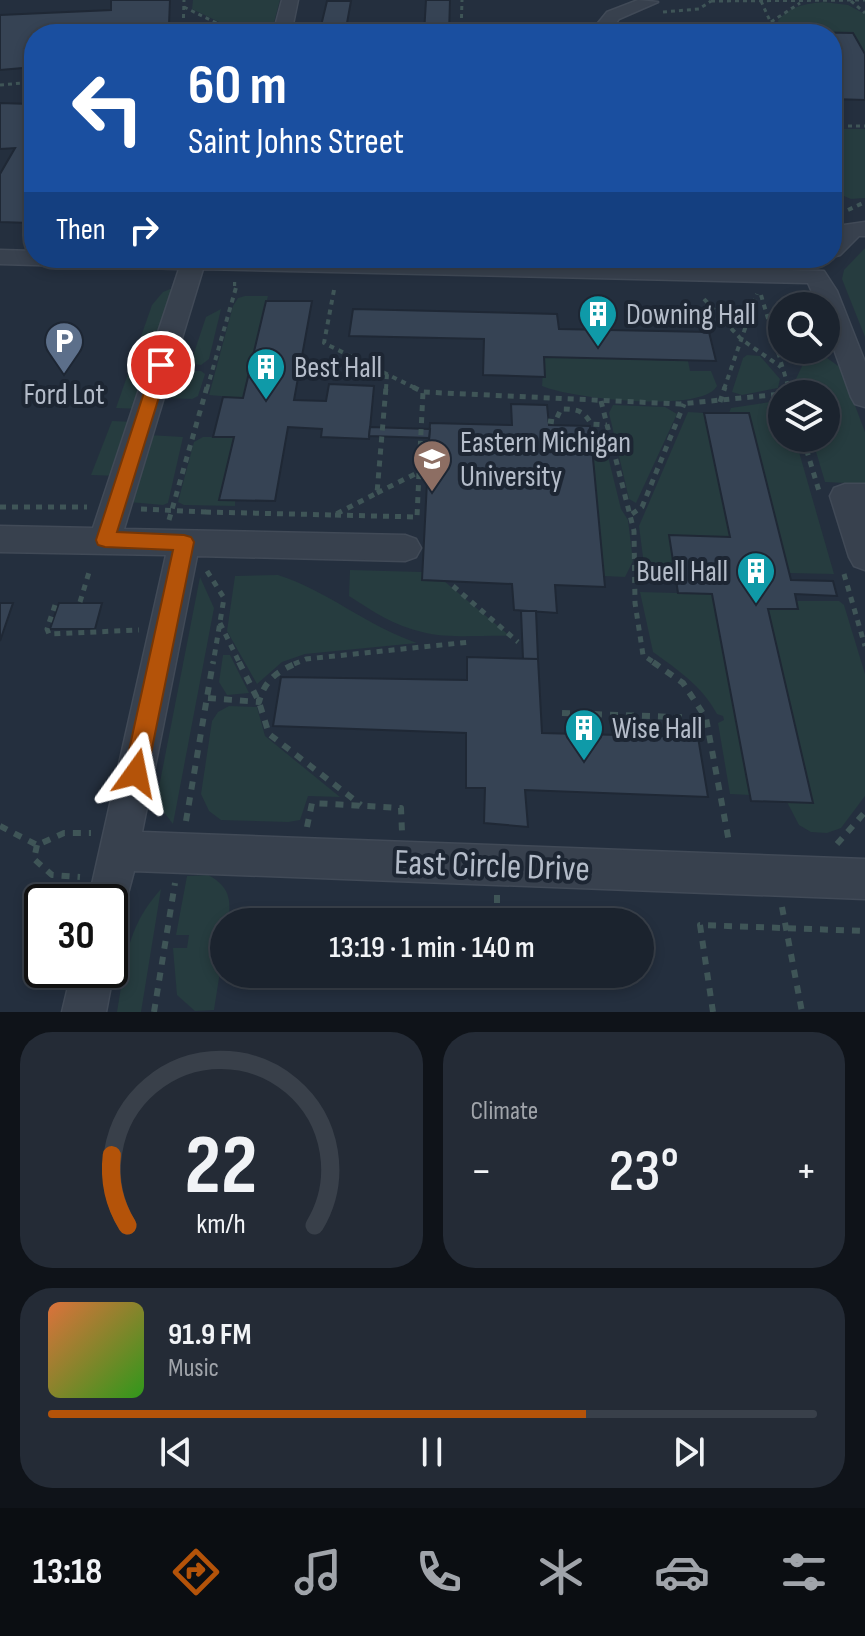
<!DOCTYPE html>
<meta charset="utf-8">
<style>
:root{--surface:#1b232e;--page:#242b36;--text:#f1f3f6;--muted:#a0a4aa;--line:#39404a;--accent:#b45309}
body{margin:0;font-family:"Sofia Sans Condensed",sans-serif;background:var(--page);color:var(--text);height:100vh;display:flex;flex-direction:column;font-size:30px;white-space:nowrap}
*{box-sizing:border-box;margin:0}
p{font-size:26px;color:var(--muted)}
.icon{flex:none;width:44px;height:44px;fill:none;stroke:currentColor;stroke-width:2;stroke-linecap:round;stroke-linejoin:round}
.map{position:relative;height:1012px;overflow:hidden}
.panel{display:flex;flex-direction:column;gap:20px;padding:20px;background:#0f1319;flex:1}
.panel>*{flex:none}
.guide{position:absolute;left:24px;top:24px;width:818px;height:244px;border-radius:32px;box-shadow:0 4px 12px #0003,0 0 0 2px var(--line);background:#1a4fa0;color:#fff;overflow:hidden}
.controls{position:absolute;left:768px;top:292px;display:grid;gap:16px}
.controls a{display:grid;place-items:center;width:72px;height:72px;border-radius:50%;background:var(--surface);box-shadow:0 4px 12px #0003,0 0 0 2px var(--line);font-size:40px}
.speed{position:absolute;left:24px;top:884px;display:flex;gap:16px;font-size:40px;font-weight:700;text-align:center}
.speed>*{display:grid;place-content:center;width:104px;height:104px;border-radius:50%;background:var(--surface);box-shadow:0 4px 12px #0003,0 0 0 2px var(--line);line-height:1}
.speed .limit{border:4px solid #111;border-radius:12px;background:#fff;color:#111}
.pin{position:absolute;display:grid;place-items:center;width:68px;height:68px;color:#fff;margin:-34px;border:4px solid #fff;border-radius:50%;box-shadow:0 2px 8px #0007}
.me{position:absolute;width:88px;margin:-44px;rotate:12deg;stroke-linejoin:round;filter:drop-shadow(0 0 6px #0008)}
.turn{display:flex;align-items:center;gap:28px;height:168px;padding:0 32px;font-size:36px}
.turn .icon{width:104px;height:104px;stroke-width:2.5}
.turn b{display:block;font-size:56px;line-height:68px}
.then{display:flex;align-items:center;height:76px;padding:0 32px;background:#0003;gap:16px;font-size:30px}
.big{font-size:60px;font-weight:600;line-height:1.1}
.panel .tile{flex:1;display:flex;flex-direction:column;justify-content:center;gap:12px;min-width:0;padding:0 28px;border-radius:32px;background:var(--page)}
.panel .dial{align-items:center;gap:0}
.dial svg{height:208px;overflow:visible;fill:none;stroke:var(--line);stroke-width:7;stroke-linecap:round;text-anchor:middle}
.dial text{fill:var(--text);stroke:none}
.song{display:flex;align-items:center;gap:24px}
.cover{width:96px;height:96px;border-radius:12px;background:linear-gradient(135deg,hsl(20 70% 55%),hsl(110 70% 35%))}
.played{height:8px;border-radius:4px;background:linear-gradient(90deg,var(--accent) 70%,var(--line) 70%)}
.keys{display:flex;justify-content:space-around;direction:ltr}
.heat{display:flex;justify-content:space-between;align-items:center;font-size:44px;direction:ltr}
.panel .tiles{flex:1;display:grid;gap:20px;grid-template-columns:1fr 1fr}
.tile:last-child{grid-column:span 2}
.trip{position:absolute;left:210px;top:908px;width:444px;height:80px;border-radius:40px;background:var(--surface);box-shadow:0 4px 12px #0003,0 0 0 2px var(--line);font-weight:600;line-height:80px;text-align:center}
.tab-bar{display:flex;height:128px;justify-content:space-around;align-items:center;background:#0b0e12;color:var(--muted)}
.tab-bar .icon{width:56px;height:56px}
.tab-bar .selected{color:var(--accent)}
.tab-bar b{font-size:36px;color:var(--text)}
.map>svg:first-child{display:block}
</style>
<div class="map">
<svg width="865" height="1012" viewBox="0 0 865 1012">
<rect width="100%" height="100%" fill="#242f3e"/>
<g fill="#263c3f">
<polygon points="193,0 280,0 271,34 244,34 192,9"/>
<path d="M823,2L848,5L865,14V54L853,33L780,32L778,21C789,6 805,4 823,2Z"/>
<polygon points="832,129 865,129 865,198 851,199 832,191"/>
<polygon points="865,248 865,337 842,279 844,270"/>
<polygon points="180,285 140,409 116,408 152,305 163,292"/>
<polygon points="245,296 268,296 243,398 209,395 233,306 238,298"/>
<polygon points="221,309 209,359 201,365 195,364 192,359 206,317"/>
<polygon points="747,355 760,356 780,379 778,388 742,395 732,392 743,358"/>
<path d="M544,357L688,361L690,371H711L717,386C702,414 569,398 542,386Z"/>
<polygon points="827,358 841,368 865,432 865,484 825,482 812,438 826,438 826,394 799,394 795,381 803,364"/>
<polygon points="171,371 201,371 205,374 198,396 192,399 163,398"/>
<polygon points="777,401 782,402 782,438 795,438 834,574 789,573 749,414 729,413 731,408"/>
<polygon points="613,405 665,407 677,414 636,503 629,499 609,413"/>
<polygon points="688,412 704,413 730,537 670,535 675,575 649,572 644,565 639,526"/>
<polygon points="112,421 135,422 119,476 91,475"/>
<polygon points="149,435 183,437 168,503 163,505 129,502"/>
<polygon points="591,435 603,436 621,509 628,520 633,561 625,577 604,576"/>
<polygon points="203,437 234,437 219,499 235,500 235,506 184,505 178,502 194,442"/>
<path d="M350,570L422,572V580L444,581L510,636C482,635 449,639 422,632C395,626 372,611 349,596Z"/>
<path d="M278,575C328,591 367,626 417,643L305,654L282,662L257,684L227,631L235,576Z"/>
<polygon points="200,577 214,608 173,824 160,807 158,792"/>
<path d="M640,592L712,594L750,795L730,794L718,723L724,720L723,716L717,714C702,686 678,670 653,652Z"/>
<polygon points="796,601 839,601 844,605 865,674 865,796 841,828 827,833 811,832 799,825 787,802 813,803 768,609 798,609"/>
<polygon points="223,655 230,655 249,693 227,695 219,682"/>
<polygon points="229,706 257,707 265,736 340,797 308,796 300,820 288,822 221,820 209,811 201,794 212,721 218,712"/>
<path d="M208,875C229,886 232,899 228,922H224V946L214,1010L195,1011L177,995L173,948H187L189,935H176L187,876Z"/>
<path d="M161,889L141,1012H117C126,962 125,929 161,889Z"/>
</g>
<g fill="#364354" stroke="#1f2835" stroke-width="2">
<polygon points="111,0 170,0 169,25 190,23 190,30 169,34 34,34 34,67 0,70 0,15 111,10"/>
<polygon points="426,0 450,0 449,34 424,34"/>
<polygon points="327,1 351,1 345,34 356,34 319,34"/>
<polygon points="658,29 853,33 865,54 865,100 832,99 832,34 659,34"/>
<polygon points="0,103 31,104 30,107 34,107 34,221 30,223 0,222 0,174 15,148 0,149"/>
<polygon points="266,301 312,301 294,400 326,401 329,384 374,386 369,439 321,437 322,429 288,427 275,501 219,500 234,437 213,437 223,397 243,398"/>
<polygon points="353,309 557,314 559,329 709,332 716,361 544,357 545,377 483,375 484,339 349,336"/>
<polygon points="511,404 547,405 549,425 590,426 605,587 555,585 557,613 514,610 512,584 422,580 430,423 512,425"/>
<polygon points="704,413 749,413 791,580 833,581 837,596 795,594 798,609 768,609 813,803 751,801 712,594 678,593 669,535 730,537"/>
<polygon points="370,427 430,429 429,438 369,436"/>
<polygon points="0,603 13,603 0,641"/>
<polygon points="59,603 102,603 95,629 50,629"/>
<polygon points="521,611 536,611 538,659 523,659"/>
<polygon points="467,657 538,659 542,733 698,737 708,797 525,790 528,827 484,823 485,788 466,788 466,733 273,726 281,677 467,680"/>
</g>
<g fill="none" stroke-linecap="round" stroke-linejoin="round">
<defs>
<g id="minor">
<polygon points="282,0 298,0 291,34 273,34"/>
<polygon points="638,0 658,2 619,19 607,34 589,34 607,12"/>
<polygon points="865,222 865,236 859,236 840,255 832,257 832,237 844,225"/>
<polygon points="0,250 34,251 34,258 359,258 824,271 837,291 865,362 865,407 855,404 851,397 826,327 826,306 818,306 808,283 203,269 124,529 405,535 416,539 421,548 416,557 405,561 197,556 142,832 865,859 865,899 134,871 122,916 110,921 110,902 88,902 166,555 0,552 0,526 93,528 179,269 0,264"/>
<polygon points="845,484 865,484 865,570 854,566 849,557 830,496 834,488"/>
<polygon points="110,960 114,970 106,1012 62,1012 72,970 110,970"/>
</g>
</defs>
<use href="#minor" stroke="#414a57" stroke-width="3"/>
<g stroke="#3f5557" stroke-width="3" stroke-dasharray="4 4" stroke-linecap="butt">
<polyline points="711,1 865,0"/>
<polyline points="761,1 775,32"/>
<polyline points="851,1 865,13"/>
<polyline points="184,7 239,34"/>
<polyline points="663,12 699,9 711,1"/>
<polyline points="771,22 800,3"/>
<polyline points="183,29 226,29"/>
<polyline points="183,34 184,0"/>
<polyline points="461,34 462,0"/>
<polyline points="0,85 34,82"/>
<polyline points="832,126 865,126"/>
</g>
<g stroke="#3f5557" stroke-width="4" stroke-dasharray="5 5" stroke-linecap="butt">
<polyline points="848,210 865,202"/>
<polyline points="334,290 324,343 417,389"/>
<polyline points="761,295 789,389"/>
<polyline points="704,299 741,339 781,367"/>
<polyline points="778,353 825,354"/>
<polyline points="207,389 237,284 233,284"/>
<polyline points="386,389 387,374"/>
<polyline points="724,389 757,294"/>
</g>
<g stroke="#3f5557" stroke-width="5" stroke-dasharray="6 6" stroke-linecap="butt">
<polyline points="413,387 423,392 680,404 782,394"/>
<polyline points="788,387 790,394"/>
<polyline points="601,401 634,531 635,603 643,655 656,664"/>
<polyline points="720,402 725,387"/>
<path d="M548,421L555,422L561,409C576,409 584,410 591,424L607,425"/>
<polyline points="803,438 819,491"/>
<polyline points="377,493 419,472 423,392"/>
<polyline points="0,507 87,507"/>
<polyline points="141,509 205,512 205,518"/>
<polyline points="205,512 334,515 377,493 386,387"/>
<polyline points="632,514 642,507 684,404"/>
<polyline points="335,515 417,517 419,472"/>
<polyline points="169,520 207,387"/>
<polyline points="207,571 224,598 213,664"/>
<polyline points="844,574 865,646"/>
<polyline points="453,586 518,642"/>
<polyline points="80,602 90,569"/>
<polyline points="55,605 47,629 49,634 139,630"/>
<polyline points="220,623 240,664"/>
<polyline points="294,664 306,659 470,642"/>
</g>
<g stroke="#3f5557" stroke-width="6" stroke-dasharray="8 8" stroke-linecap="butt">
<polyline points="239,662 259,702 269,734 361,805"/>
<polyline points="653,662 683,683 706,718 729,842"/>
<path d="M208,698L259,702C265,679 278,671 299,662"/>
<polyline points="562,713 705,718"/>
<polyline points="186,821 213,662"/>
<polyline points="0,826 37,845 64,833 91,833"/>
<polyline points="307,827 312,803 401,808 402,832"/>
<polyline points="837,844 865,812"/>
<polyline points="37,845 34,859 52,875 80,877"/>
<polyline points="497,895 497,922"/>
<polyline points="782,907 802,1012"/>
<polyline points="154,1012 175,883"/>
<polyline points="713,1012 700,925 865,931"/>
</g>
<use href="#minor" fill="#38414e" fill-rule="evenodd"/>
</g>
<polygon fill="#b45309" stroke="#753606" stroke-width="2" points="161,360 169,365 117,532 184,535 191,537 194,542 147,773 144,780 136,784 128,780 124,773 173,550 105,547 98,545 96,540 153,365"/>
<defs>
<symbol id="building-pin" viewBox="-11 -11 22 30"><path d="M0 17L-7.5 6A9.5 9.5 0 1 1 7.5 6Z" fill="#0f9aa8" stroke="#1d2633"/><path d="M-4-6H4V6H1V3H-1V6H-4ZM-2.5-4.3h1.7v1.8h-1.7ZM.8-4.3h1.7v1.8H.8ZM-2.5-1h1.7V.8h-1.7ZM.8-1h1.7V.8H.8Z" fill="#fff"/></symbol>
<symbol id="parking-pin" viewBox="-11 -11 22 30"><path d="M0 17L-7.5 6A9.5 9.5 0 1 1 7.5 6Z" fill="#5c6f8a" stroke="#1d2633"/><path d="M-3.5-5.5H1a3.5 3.5 0 0 1 0 7H-1V5.5H-3.5ZM-1-3.4V-.6H.8a1.4 1.4 0 0 0 0-2.8Z" fill="#fff"/></symbol>
<symbol id="university-pin" viewBox="-11 -11 22 30"><path d="M0 17L-7.5 6A9.5 9.5 0 1 1 7.5 6Z" fill="#8d6e63" stroke="#1d2633"/><path d="M0-5L7-2L0 1L-7-2ZM-4 1L0 2.5L4 1V4Q0 6-4 4Z" fill="#fff"/></symbol>
</defs>
<g fill-rule="evenodd">
<use href="#building-pin" x="576" y="292" width="44" height="60"/>
<use href="#parking-pin" x="42" y="319" width="44" height="60"/>
<use href="#building-pin" x="244" y="345" width="44" height="60"/>
<use href="#university-pin" x="410" y="437" width="44" height="60"/>
<use href="#building-pin" x="734" y="549" width="44" height="60"/>
<use href="#building-pin" x="562" y="706" width="44" height="60"/>
</g>
<g text-anchor="middle" stroke-width="8" stroke-linejoin="round" paint-order="stroke">
<g font-size="30" fill="#b4bcc9" stroke="#1d2633" text-anchor="start">
<text x="626" y="324">Downing Hall</text>
<text x="294" y="377">Best Hall</text>
<text x="64" y="404" text-anchor="middle">Ford Lot</text>
<text x="460" y="452">Eastern Michigan<tspan x="460" dy="34">University</tspan></text>
<text x="728" y="581" text-anchor="end">Buell Hall</text>
<text x="612" y="738">Wise Hall</text>
</g>
<g font-size="36" fill="#b4bcc9" stroke="#1d2633">
<text transform="translate(492 864) rotate(2)" y="13">East Circle Drive</text>
</g>
</g>
</svg>
<div class="controls">
<a><svg class="icon" aria-label="search" viewBox="0 0 24 24"><circle cx="10" cy="10" r="6"/><path d="M15 15l6 6"/></svg></a>
<a><svg class="icon" aria-label="layers" viewBox="0 0 24 24"><path d="M12 4l9 5-9 5-9-5zM3 14l9 5 9-5"/></svg></a>
</div>
<div class="speed"><div class="limit">30</div></div>
<div class="pin" style="left:161px;top:365px;background:#d93025"><svg class="icon" aria-label="arrive" viewBox="0 0 24 24"><path d="M6 21V4h12l-3 4 3 4H6"/></svg></div>
<svg class="me" style="left:136px;top:773px" viewBox="-20 -20 40 40"><path d="M0-17L14 15 0 8-14 15z" fill="#b45309" stroke="#fff" stroke-width="4"/></svg>
<div class="trip">13:19 · 1 min · 140 m</div>
<div class="guide">
<div class="turn"><svg class="icon" aria-label="left" viewBox="0 0 24 24"><path d="M17 20v-9H6M10 6l-5 5 5 5"/></svg><div><b>60 m</b>Saint Johns Street</div></div>
<div class="then">Then<svg class="icon" aria-label="right" viewBox="0 0 24 24"><path d="M7 20v-9h11M14 6l5 5-5 5"/></svg></div>
</div>
</div>
<section class="panel">
<div class="tiles">
<div class="tile dial"><svg viewBox="0 0 100 80">
<path d="M14 69A42 42 0 1 1 86 69"/>
<path d="M14 69A42 42 0 0 1 8 42" stroke="#b45309"/>
<text x="50" y="56" font-size="32" font-weight="700">22</text>
<text x="50" y="72" font-size="11">km/h</text>
</svg></div>
<div class="tile"><p>Climate</p>
<div class="heat"><a>−</a><b class="big">23°</b><a>+</a></div>
</div>
<div class="tile">
<div class="song"><i class="cover"></i><div><b>91.9 FM</b><p>Music</p></div></div>
<div class="played"></div>
<div class="keys"><svg class="icon" aria-label="previous" viewBox="0 0 24 24"><path d="M18 5L8 12l10 7zM5 5v14"/></svg><svg class="icon" aria-label="pause" viewBox="0 0 24 24"><path d="M8 5v14M16 5v14"/></svg><svg class="icon" aria-label="next" viewBox="0 0 24 24"><path d="M6 5l10 7-10 7zM19 5v14"/></svg></div>
</div>
</div>
</section>
<nav class="tab-bar">
<b>13:18</b>
<svg class="icon selected" aria-label="directions" viewBox="0 0 24 24"><path d="M12 3l9 9-9 9-9-9zM9 14v-3h6M13 9l2 2-2 2"/></svg>
<svg class="icon" aria-label="music" viewBox="0 0 24 24"><path d="M9 18V5l10-2v13"/><circle cx="6" cy="18" r="3"/><circle cx="16" cy="16" r="3"/></svg>
<svg class="icon" aria-label="phone" viewBox="0 0 24 24"><path d="M5 4h4l2 5-3 2q2 4 5 5l2-3 5 2v4C11 20 4 13 5 4z"/></svg>
<svg class="icon" aria-label="climate" viewBox="0 0 24 24"><path d="M12 3v18M4 7l16 10M4 17L20 7"/></svg>
<svg class="icon" aria-label="car" viewBox="0 0 24 24"><path d="M5 17H2v-5l4-1 3-4h7l3 4 3 1v5h-3M9 17h6M6 11h13"/><circle cx="7" cy="17" r="2"/><circle cx="17" cy="17" r="2"/></svg>
<svg class="icon" aria-label="filters" viewBox="0 0 24 24"><path d="M4 7h16M4 17h16"/><circle cx="9" cy="7" r="2"/><circle cx="15" cy="17" r="2"/></svg>
</nav>
